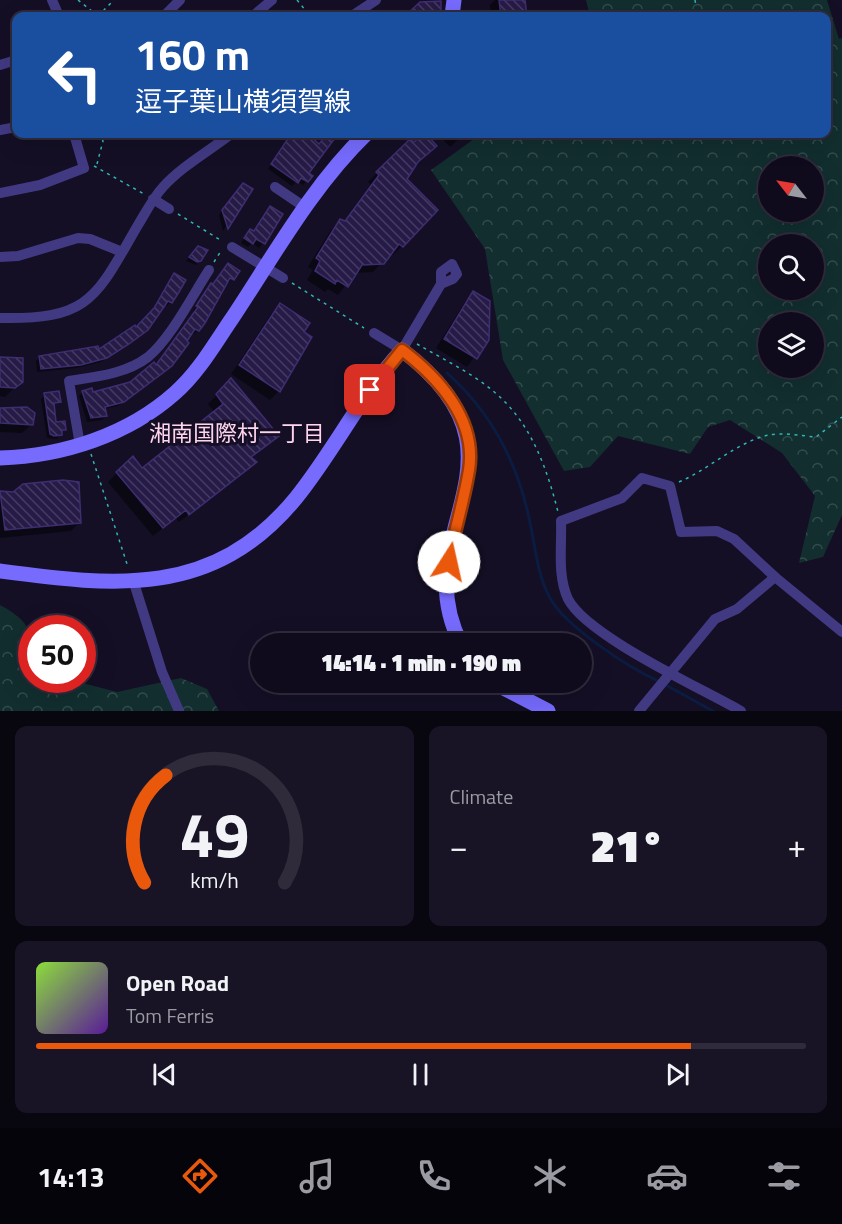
<!DOCTYPE html>
<meta charset="utf-8">
<style>
:root{--surface:#0f0b1c;--page:#181425;--text:#f1f3f6;--muted:#9b9ba3;--line:#2f2b3b;--accent:#ea580c}
body{margin:0;font-family:"Titillium Web","Noto Sans JP",sans-serif;background:var(--page);color:var(--text);height:100vh;display:flex;flex-direction:column;font-size:22px;white-space:nowrap}
*{box-sizing:border-box;margin:0}
p{font-size:20px;color:var(--muted)}
.icon{flex:none;width:33px;height:33px;fill:none;stroke:currentColor;stroke-width:2;stroke-linecap:round;stroke-linejoin:round}
.map{position:relative;height:711px;overflow:hidden}
.details{display:flex;flex-direction:column;gap:15px;padding:15px;background:#08060f;flex:1}
.details>*{flex:none}
.guide{position:absolute;left:12px;top:12px;width:819px;height:126px;border-radius:12px;box-shadow:0 6px 24px #0002,0 0 0 2px var(--line);background:#1a4fa0;color:#fff;overflow:hidden}
.needle{width:39px;rotate:301deg}
.buttons{position:absolute;left:758px;top:156px;display:grid;gap:12px}
.buttons a{display:grid;place-items:center;width:66px;height:66px;border-radius:50%;background:var(--surface);box-shadow:0 6px 24px #0002,0 0 0 2px var(--line);font-size:30px}
.speed{position:absolute;left:18px;top:615px;display:flex;gap:12px;font-size:30px;font-weight:700;text-align:center}
.speed>*{display:grid;place-content:center;width:78px;height:78px;border-radius:50%;background:var(--surface);box-shadow:0 6px 24px #0002,0 0 0 2px var(--line);line-height:1}
.speed .limit{border:9px solid #d22;background:#fff;color:#111}
.pin{position:absolute;display:grid;place-items:center;width:51px;height:51px;color:#fff;margin:-26px;border-radius:12px;box-shadow:0 3px 9px #0006}
.me{position:absolute;width:66px;margin:-33px;rotate:10deg;stroke-linejoin:round;filter:drop-shadow(0 0 4px #0008)}
.turn{display:flex;align-items:center;gap:21px;height:126px;padding:0 24px;font-size:27px}
.turn .icon{width:78px;height:78px;stroke-width:2.5}
.turn b{display:block;font-size:42px;line-height:51px}
.big{font-size:45px;font-weight:800;line-height:1.1}
.details .card{flex:1;display:flex;flex-direction:column;justify-content:center;gap:9px;min-width:0;padding:0 21px;border-radius:12px;background:var(--page)}
.details .dial{align-items:center;gap:0}
.dial svg{height:156px;overflow:visible;fill:none;stroke:var(--line);stroke-width:7;stroke-linecap:round;text-anchor:middle}
.dial text{fill:var(--text);stroke:none}
.song{display:flex;align-items:center;gap:18px}
.cover{width:72px;height:72px;border-radius:9px;background:linear-gradient(135deg,hsl(90 70% 55%),hsl(270 70% 35%))}
.played{height:6px;border-radius:3px;background:linear-gradient(90deg,var(--accent) 85%,var(--line) 85%)}
.keys{display:flex;justify-content:space-around;direction:ltr}
.heat{display:flex;justify-content:space-between;align-items:center;font-size:33px;direction:ltr}
.details .tiles{flex:1;display:grid;gap:15px;grid-template-columns:1fr 1fr}
.card:last-child{grid-column:span 2}
.trip{position:absolute;left:250px;top:633px;width:342px;height:60px;border-radius:30px;background:var(--surface);box-shadow:0 6px 24px #0002,0 0 0 2px var(--line);font-weight:800;line-height:60px;text-align:center}
.menu{display:flex;height:96px;justify-content:space-around;align-items:center;background:#06040b;color:var(--muted)}
.menu .icon{width:42px;height:42px}
.menu .active{color:var(--accent)}
.menu b{font-size:27px;color:var(--text)}
.map>svg:first-child{display:block}
</style>
<div class="map">
<svg width="842" height="711" viewBox="0 0 842 711">
<defs>
<pattern id="forest-crowns" width="20" height="18" patternUnits="userSpaceOnUse" patternTransform="scale(1.5)"><rect width="20" height="18" fill="#122e2f"/><path d="M2 6a3 3 0 1 1 6 0M12 15a3 3 0 1 1 6 0" fill="none" stroke="#344b4e"/></pattern>
<pattern id="building-back-hatch" width="6" height="6" patternUnits="userSpaceOnUse" patternTransform="scale(1.5)"><rect width="6" height="6" fill="#261b46"/><path d="M-1 5l2 2M0 0l6 6M5-1l2 2" fill="none" stroke="#453b62"/></pattern>
</defs>
<rect width="100%" height="100%" fill="#140f25"/>
<g fill="url(#forest-crowns)" fill-rule="evenodd">
<path d="M586,0H827L839,39L842,38V515L823,557L799,563L815,496L782,453L730,420L708,427L690,454L618,436L590,467L564,471L503,360L485,249L431,170L481,134H826V16H590ZM768,166H813V212H768ZM768,244H813V290H768ZM768,322H813V368H768Z"/>
<path d="M0,605C39,626 31,639 32,680H71L117,692L181,678L207,689L219,711H0Z"/>
</g>
<g fill="#0007">
<polygon points="495,0 524,0 526,16 491,16 490,5"/>
<polygon points="420,4 440,15 407,16"/>
<polygon points="292,134 306,134 318,146 329,134 334,136 307,173 311,176 303,185 297,181 292,186 268,169"/>
<polygon points="425,134 435,146 414,165 405,179 436,210 393,255 390,253 373,272 355,273 338,295 328,289 325,292 307,280 313,270 308,267 331,230 340,221 343,222 371,185 368,182 410,141 414,144"/>
<polygon points="438,134 464,134 450,147"/>
<polygon points="240,189 251,189 223,231 219,215"/>
<polygon points="270,207 281,215 263,243 259,248 252,243 248,247 241,243 246,235 253,233"/>
<polygon points="200,249 200,260 196,265 186,261 195,250"/>
<polygon points="224,269 232,279 228,283 226,281 198,330 194,334 191,332 166,370 118,406 104,409 106,416 102,420 87,422 79,396 83,392 92,394 131,384 155,366 195,312 193,311 207,289 213,286"/>
<polygon points="174,274 171,302 167,306 164,304 142,333 101,362 76,368 37,372 36,361 40,357 98,352 136,329 150,314"/>
<polygon points="473,293 487,339 467,367 436,348 465,302"/>
<polygon points="280,305 302,332 310,338 279,391 270,400 231,374 271,314"/>
<polygon points="0,358 21,381 5,397 0,396"/>
<polygon points="231,381 277,436 251,458 254,462 246,471 179,522 176,518 153,536 108,482 117,473 142,470 215,413 208,404"/>
<polygon points="45,395 59,401 52,406 55,424 64,429 57,439 47,438 41,399"/>
<polygon points="0,410 32,424 22,433 0,432"/>
<polygon points="0,492 13,494 80,522 71,531 0,538"/>
</g>
<g fill="none" stroke-linecap="round" stroke-linejoin="round">
<g stroke="#0a1c42" stroke-width="3">
<path d="M447,373C491,412 517,462 529,518C535,544 537,575 550,598C566,627 628,667 658,681"/>
<polyline points="664,684 713,711"/>
</g>
</g>
<g fill="url(#building-back-hatch)" stroke="#3e2d71" stroke-width="1.5">
<polygon points="499,0 525,0 527,16 501,16"/>
<polygon points="441,1 441,15 405,16 420,2"/>
<polygon points="291,134 308,134 319,144 327,134 338,134 309,173 313,176 308,182 301,178 298,183 271,164"/>
<polygon points="423,134 426,134 437,146 418,162 407,179 438,210 403,247 399,244 384,264 362,265 348,287 337,280 335,284 315,271 320,261 316,258 340,219 345,221 379,175 376,172 410,139 414,142"/>
<polygon points="243,183 253,189 228,229 222,210"/>
<polygon points="270,206 283,214 265,244 256,239 253,244 244,238 250,229 254,231"/>
<polygon points="198,246 208,250 201,261 197,262 189,257"/>
<polygon points="228,263 240,271 234,280 230,278 205,323 199,331 195,329 187,341 189,343 172,366 124,402 105,407 107,416 91,418 82,391 92,388 93,392 130,382 154,362 156,365 198,307 196,306 211,283 213,284"/>
<polygon points="174,273 186,280 179,292 172,303 168,301 148,330 129,344 107,358 81,365 41,369 39,356 98,346 99,349 135,325 136,327 154,308"/>
<polygon points="473,291 490,301 489,340 477,359 444,339"/>
<polygon points="280,303 310,323 304,332 312,337 280,392 239,365"/>
<polygon points="0,357 23,358 23,382 15,388 0,387"/>
<polygon points="231,378 279,436 251,457 257,462 189,515 186,510 163,528 116,472 133,456 142,468 223,404 216,394"/>
<polygon points="59,391 61,402 54,403 56,422 65,421 66,430 62,430 62,435 54,436 50,434 44,393"/>
<polygon points="27,407 35,413 33,425 0,423 0,408"/>
<polygon points="63,480 79,482 81,523 5,530 0,491 13,492 23,484"/>
</g>
<g fill="none" stroke-linecap="round" stroke-linejoin="round">
<g stroke="#30b6b4" stroke-width="1.5" stroke-dasharray="3 4.5" stroke-linecap="butt">
<polyline points="78,0 98,16"/>
<polyline points="297,0 310,16"/>
<polyline points="695,0 696,7"/>
<polyline points="98,16 114,0"/>
<polyline points="97,164 103,141 100,134"/>
<polyline points="94,166 144,194"/>
<polyline points="178,214 222,241"/>
<polyline points="214,262 221,251"/>
<polyline points="292,283 364,328"/>
<path d="M417,344C446,361 479,376 503,400C533,429 548,472 558,512"/>
<polyline points="91,454 128,567"/>
<path d="M679,482C710,469 736,442 769,435C783,432 802,436 816,437L842,417"/>
</g>
<g stroke="#413a83" stroke-width="10">
<polyline points="52,0 59,16"/>
<polyline points="164,16 180,0"/>
<polyline points="253,16 272,0"/>
<polyline points="352,16 376,0"/>
<polyline points="0,65 16,60"/>
<polyline points="0,130 16,127"/>
<polyline points="275,187 306,208"/>
<polyline points="0,193 40,185 84,168 74,134"/>
<polyline points="153,199 169,209"/>
<polyline points="232,247 283,278"/>
<polyline points="0,257 18,256 78,238 90,239 122,252"/>
<path d="M0,318C91,320 96,297 138,225C146,212 153,198 163,187C182,166 209,151 231,134"/>
<polyline points="374,333 402,350 441,284 441,272 452,264 457,274 453,279 441,284"/>
<path d="M80,445L69,381C95,377 126,374 148,357C171,338 192,296 209,270"/>
<polyline points="775,577 842,632"/>
<polyline points="134,583 162,672 179,711"/>
<path d="M639,711L715,619L737,609L775,577L734,539L717,531L681,532L670,486L642,478L622,498L561,521C562,547 557,575 568,599C587,636 701,688 741,711"/>
</g>
<g stroke="#766bfd" stroke-width="15">
<polyline points="452,16 454,0"/>
<path d="M0,458C63,456 128,435 175,393C199,372 215,343 233,317C274,255 313,185 366,134"/>
<path d="M0,571C115,586 213,599 296,498C334,451 361,395 402,350C545,458 403,531 461,644"/>
<polyline points="492,682 548,711"/>
</g>
</g>
<g fill="none" stroke-linecap="round" stroke-linejoin="round">
<defs>
<path id="route" d="M370,390L402,350C439,378 477,420 469,470C464,501 454,531 449,562"/>
</defs>
<use href="#route" stroke="#983908" stroke-width="15"/>
<use href="#route" stroke="#ea580c" stroke-width="10"/>
</g>
<g text-anchor="middle" stroke-width="6" stroke-linejoin="round" paint-order="stroke">
<g font-size="22" fill="#ffd5ee" stroke="#140f25">
<text x="237" y="441">湘南国際村一丁目</text>
</g>
</g>
</svg>
<div class="buttons">
<a><svg class="needle" viewBox="-14 -14 28 28"><path d="M0-13l5 13h-10z" fill="#e53935"/><path d="M0 13l5-13h-10z" fill="#9b9ba3"/></svg></a>
<a><svg class="icon" aria-label="search" viewBox="0 0 24 24"><circle cx="10" cy="10" r="6"/><path d="M15 15l6 6"/></svg></a>
<a><svg class="icon" aria-label="layers" viewBox="0 0 24 24"><path d="M12 4l9 5-9 5-9-5zM3 14l9 5 9-5"/></svg></a>
</div>
<div class="speed"><div class="limit">50</div></div>
<div class="pin" style="left:370px;top:390px;background:#d93025"><svg class="icon" aria-label="arrive" viewBox="0 0 24 24"><path d="M6 21V4h12l-3 4 3 4H6"/></svg></div>
<svg class="me" style="left:449px;top:562px" viewBox="-20 -20 40 40"><circle r="19" fill="#fff"/><path d="M0-13L10 11 0 6-10 11z" fill="#ea580c"/></svg>
<div class="trip">14:14 · 1 min · 190 m</div>
<div class="guide">
<div class="turn"><svg class="icon" aria-label="left" viewBox="0 0 24 24"><path d="M17 20v-9H6M10 6l-5 5 5 5"/></svg><div><b>160 m</b>逗子葉山横須賀線</div></div>
</div>
</div>
<section class="details">
<div class="tiles">
<div class="card dial"><svg viewBox="0 0 100 80">
<path d="M14 69A42 42 0 1 1 86 69"/>
<path d="M14 69A42 42 0 0 1 25 14" stroke="#ea580c"/>
<text x="50" y="56" font-size="32" font-weight="700">49</text>
<text x="50" y="72" font-size="11">km/h</text>
</svg></div>
<div class="card"><p>Climate</p>
<div class="heat"><a>−</a><b class="big">21°</b><a>+</a></div>
</div>
<div class="card">
<div class="song"><i class="cover"></i><div><b>Open Road</b><p>Tom Ferris</p></div></div>
<div class="played"></div>
<div class="keys"><svg class="icon" aria-label="previous" viewBox="0 0 24 24"><path d="M18 5L8 12l10 7zM5 5v14"/></svg><svg class="icon" aria-label="pause" viewBox="0 0 24 24"><path d="M8 5v14M16 5v14"/></svg><svg class="icon" aria-label="next" viewBox="0 0 24 24"><path d="M6 5l10 7-10 7zM19 5v14"/></svg></div>
</div>
</div>
</section>
<nav class="menu">
<b>14:13</b>
<svg class="icon active" aria-label="directions" viewBox="0 0 24 24"><path d="M12 3l9 9-9 9-9-9zM9 14v-3h6M13 9l2 2-2 2"/></svg>
<svg class="icon" aria-label="music" viewBox="0 0 24 24"><path d="M9 18V5l10-2v13"/><circle cx="6" cy="18" r="3"/><circle cx="16" cy="16" r="3"/></svg>
<svg class="icon" aria-label="phone" viewBox="0 0 24 24"><path d="M5 4h4l2 5-3 2q2 4 5 5l2-3 5 2v4C11 20 4 13 5 4z"/></svg>
<svg class="icon" aria-label="climate" viewBox="0 0 24 24"><path d="M12 3v18M4 7l16 10M4 17L20 7"/></svg>
<svg class="icon" aria-label="car" viewBox="0 0 24 24"><path d="M5 17H2v-5l4-1 3-4h7l3 4 3 1v5h-3M9 17h6M6 11h13"/><circle cx="7" cy="17" r="2"/><circle cx="17" cy="17" r="2"/></svg>
<svg class="icon" aria-label="filters" viewBox="0 0 24 24"><path d="M4 7h16M4 17h16"/><circle cx="9" cy="7" r="2"/><circle cx="15" cy="17" r="2"/></svg>
</nav>
